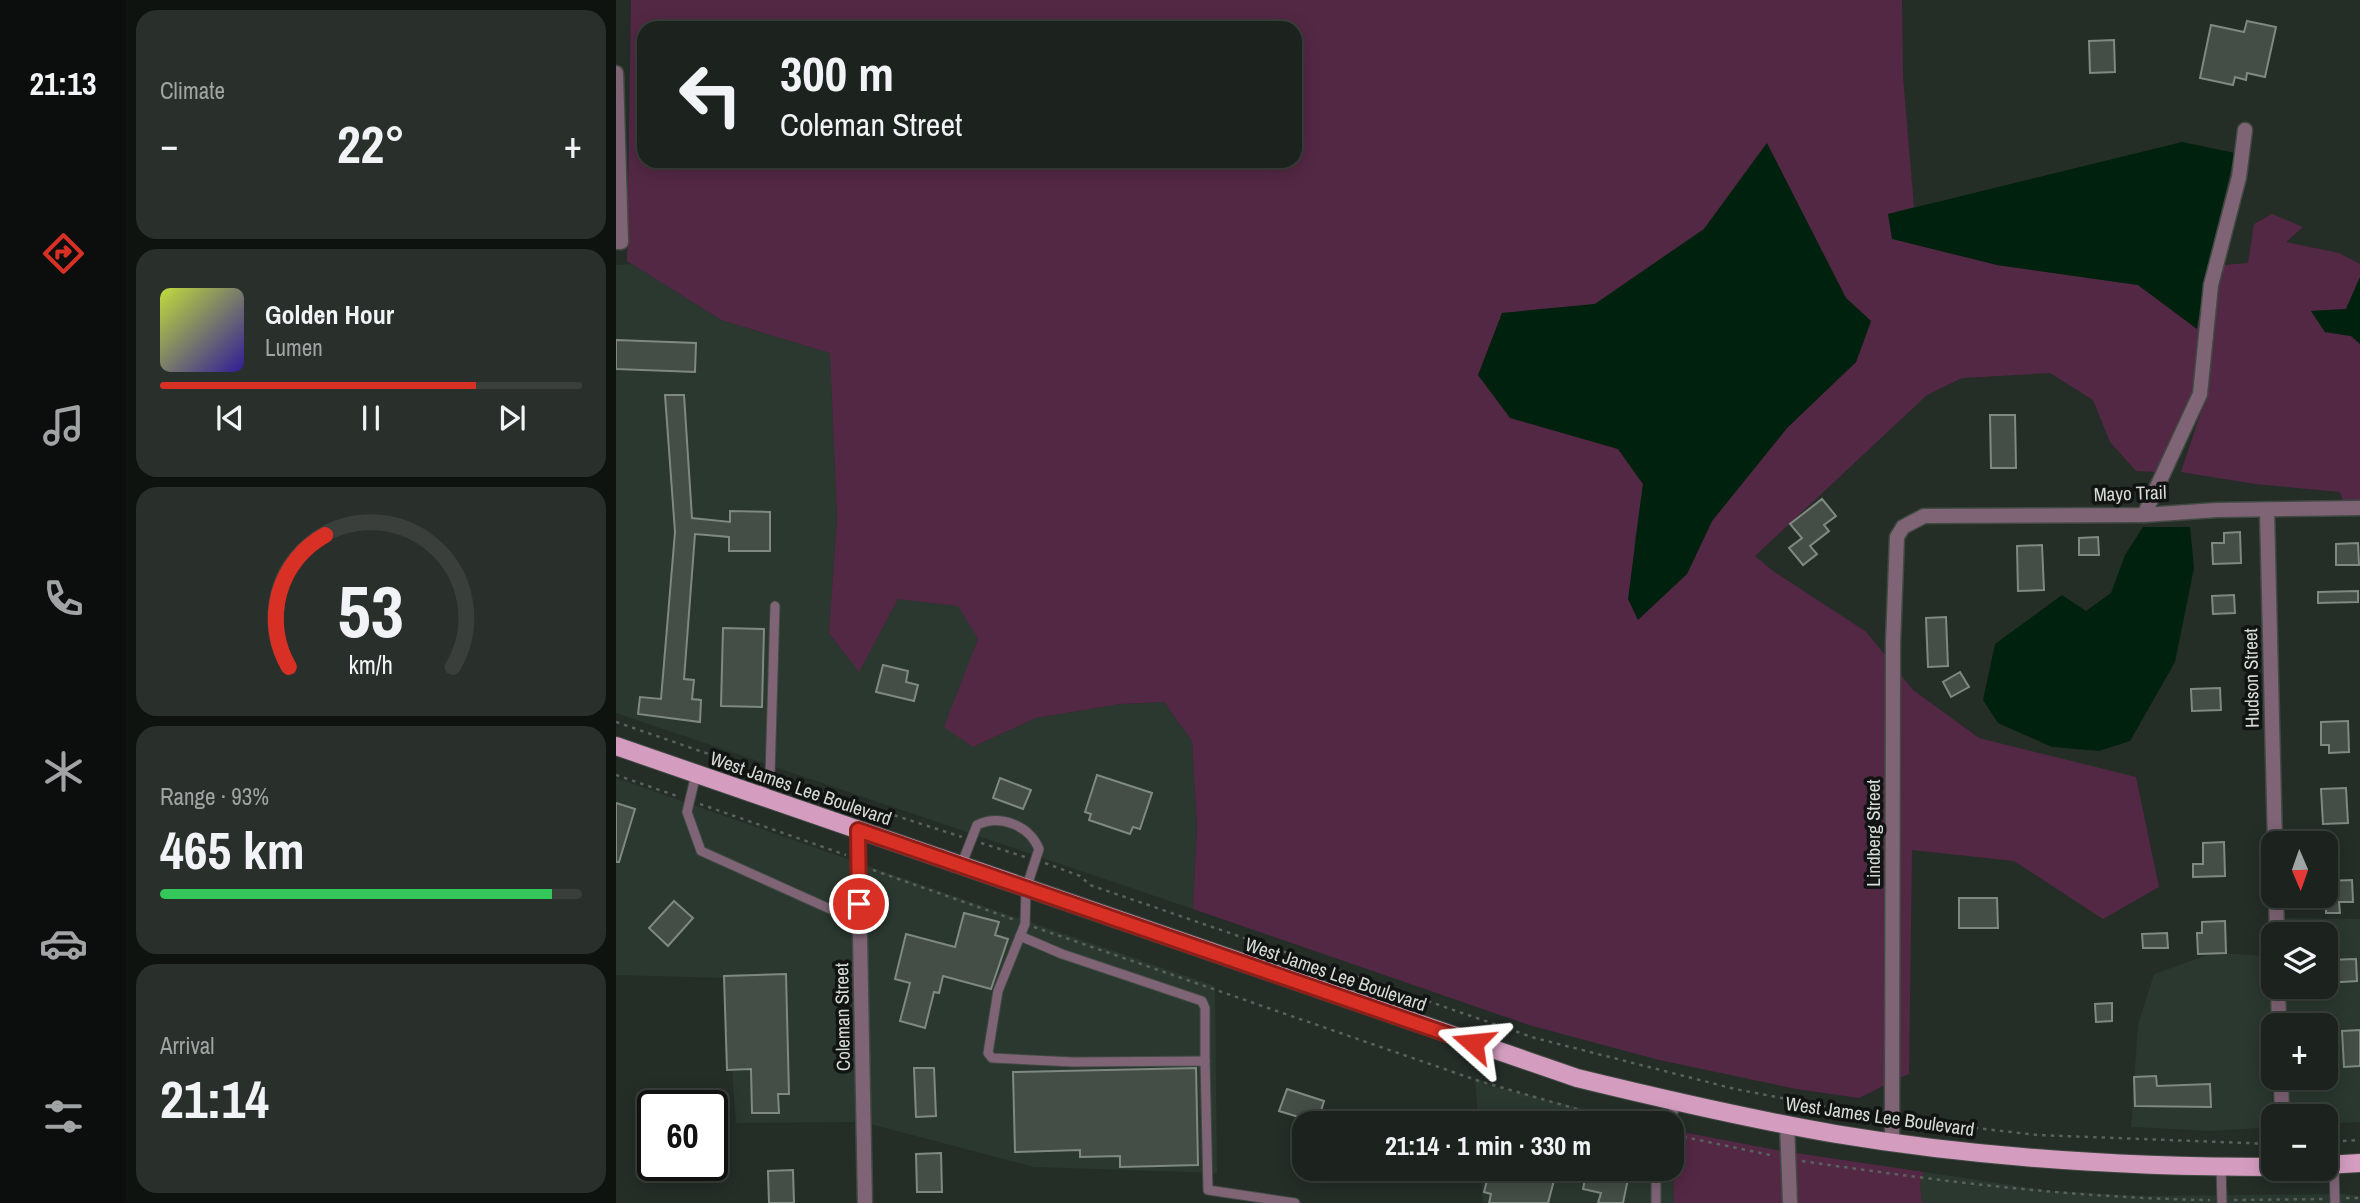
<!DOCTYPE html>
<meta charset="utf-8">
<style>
:root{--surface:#1c221d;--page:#292f2a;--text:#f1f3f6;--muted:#a0a4a4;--line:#3a3f3b;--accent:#d93025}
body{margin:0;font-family:"Archivo Narrow",sans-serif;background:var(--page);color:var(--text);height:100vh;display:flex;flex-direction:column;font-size:26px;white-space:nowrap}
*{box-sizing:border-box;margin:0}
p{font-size:23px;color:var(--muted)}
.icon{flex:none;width:38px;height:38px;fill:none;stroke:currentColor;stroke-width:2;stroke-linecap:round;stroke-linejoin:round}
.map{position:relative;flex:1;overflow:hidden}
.drawer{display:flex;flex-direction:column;gap:10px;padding:10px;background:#0f1310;width:490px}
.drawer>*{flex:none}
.top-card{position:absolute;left:21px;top:21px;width:665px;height:147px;border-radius:21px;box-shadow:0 4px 18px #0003,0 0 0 2px var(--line);background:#1c221d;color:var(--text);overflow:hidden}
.needle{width:46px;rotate:178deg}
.controls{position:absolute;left:1645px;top:831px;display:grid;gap:14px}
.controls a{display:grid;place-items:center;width:77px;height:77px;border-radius:14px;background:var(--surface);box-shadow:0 4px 18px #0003,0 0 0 2px var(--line);font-size:35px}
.speed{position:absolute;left:21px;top:1090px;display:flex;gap:14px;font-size:35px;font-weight:700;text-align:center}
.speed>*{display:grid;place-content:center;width:91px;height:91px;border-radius:50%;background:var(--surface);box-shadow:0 4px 18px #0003,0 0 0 2px var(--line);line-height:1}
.speed .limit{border:4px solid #111;border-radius:10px;background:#fff;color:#111}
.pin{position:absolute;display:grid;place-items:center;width:60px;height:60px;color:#fff;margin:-30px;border:4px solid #fff;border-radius:50%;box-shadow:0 2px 7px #0007}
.me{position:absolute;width:77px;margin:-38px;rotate:288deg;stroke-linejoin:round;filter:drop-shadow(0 0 5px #0008)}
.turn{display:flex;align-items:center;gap:24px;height:147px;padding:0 28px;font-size:32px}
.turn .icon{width:91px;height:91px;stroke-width:2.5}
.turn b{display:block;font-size:49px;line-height:60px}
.big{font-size:52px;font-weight:700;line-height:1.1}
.drawer .widget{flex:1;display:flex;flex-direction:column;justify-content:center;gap:10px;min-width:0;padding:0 24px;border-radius:21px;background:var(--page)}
.drawer .dial{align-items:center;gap:0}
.dial svg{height:182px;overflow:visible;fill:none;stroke:var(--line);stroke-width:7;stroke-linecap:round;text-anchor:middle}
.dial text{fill:var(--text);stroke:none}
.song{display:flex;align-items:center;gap:21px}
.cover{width:84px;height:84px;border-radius:10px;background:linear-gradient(135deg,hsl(70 70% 55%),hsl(250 70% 35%))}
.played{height:7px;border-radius:4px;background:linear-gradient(90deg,var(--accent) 75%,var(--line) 75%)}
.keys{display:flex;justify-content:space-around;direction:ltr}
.heat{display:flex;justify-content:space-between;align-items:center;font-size:38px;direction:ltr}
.charge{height:10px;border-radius:5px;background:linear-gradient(90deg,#34c759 93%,var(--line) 0)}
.trip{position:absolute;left:676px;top:1111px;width:392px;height:70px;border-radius:21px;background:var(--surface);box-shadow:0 4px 18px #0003,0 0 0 2px var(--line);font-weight:700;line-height:70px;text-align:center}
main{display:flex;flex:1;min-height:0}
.menu{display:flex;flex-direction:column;width:126px;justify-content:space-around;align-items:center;background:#0b0e0c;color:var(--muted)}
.menu .icon{width:49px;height:49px}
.menu .on{color:var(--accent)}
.menu b{font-size:32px;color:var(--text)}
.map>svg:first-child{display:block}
</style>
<main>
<nav class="menu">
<b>21:13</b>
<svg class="icon on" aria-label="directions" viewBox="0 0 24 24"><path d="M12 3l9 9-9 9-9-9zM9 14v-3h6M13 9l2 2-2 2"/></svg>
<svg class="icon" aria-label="music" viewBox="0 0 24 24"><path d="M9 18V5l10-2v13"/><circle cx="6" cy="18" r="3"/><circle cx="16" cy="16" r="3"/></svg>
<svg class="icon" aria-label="phone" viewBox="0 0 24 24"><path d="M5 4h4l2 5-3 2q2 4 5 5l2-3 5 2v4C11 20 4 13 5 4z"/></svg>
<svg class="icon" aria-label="climate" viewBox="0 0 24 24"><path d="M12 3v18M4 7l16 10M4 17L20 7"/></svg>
<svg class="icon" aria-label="car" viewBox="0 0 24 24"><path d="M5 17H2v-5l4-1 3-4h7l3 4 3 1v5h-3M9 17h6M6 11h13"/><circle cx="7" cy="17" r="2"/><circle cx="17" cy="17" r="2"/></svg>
<svg class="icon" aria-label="filters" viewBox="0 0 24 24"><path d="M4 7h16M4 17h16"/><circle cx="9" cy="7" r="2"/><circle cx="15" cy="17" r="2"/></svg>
</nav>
<section class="drawer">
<div class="widget"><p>Climate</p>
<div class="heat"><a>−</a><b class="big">22°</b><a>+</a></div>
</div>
<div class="widget">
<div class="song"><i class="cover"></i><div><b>Golden Hour</b><p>Lumen</p></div></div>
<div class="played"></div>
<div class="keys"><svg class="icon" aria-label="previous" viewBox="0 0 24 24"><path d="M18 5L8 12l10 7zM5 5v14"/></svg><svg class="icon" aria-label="pause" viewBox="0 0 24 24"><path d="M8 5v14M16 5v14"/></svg><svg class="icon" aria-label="next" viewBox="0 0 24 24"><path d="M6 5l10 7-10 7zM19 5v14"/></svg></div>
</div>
<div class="widget dial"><svg viewBox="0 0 100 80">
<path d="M14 69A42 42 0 1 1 86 69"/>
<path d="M14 69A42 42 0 0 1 30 11" stroke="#d93025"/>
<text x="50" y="56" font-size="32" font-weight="700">53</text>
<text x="50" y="72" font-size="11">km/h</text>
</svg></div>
<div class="widget"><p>Range · 93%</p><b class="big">465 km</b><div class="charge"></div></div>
<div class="widget"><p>Arrival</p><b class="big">21:14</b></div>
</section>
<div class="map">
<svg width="1744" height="1203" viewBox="0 0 1744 1203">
<rect width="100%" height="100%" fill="#252d27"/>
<g fill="#2a382f">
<polygon points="16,264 105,320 214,353 221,518 213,633 243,671 282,599 343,606 362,639 349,677 357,747 420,718 505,704 548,702 576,741 581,825 577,909 0,713 0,265"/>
<polygon points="0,778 235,860 240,1122 120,1123 109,978 0,975"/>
<polygon points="249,865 599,986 601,1173 418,1167 254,1124"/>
<polygon points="1668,918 1744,919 1744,1122 1710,1124 1710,1116 1673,1116 1672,1078 1710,1078 1710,1026 1670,1025 1669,987 1710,987 1710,934 1668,934"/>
<polygon points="1597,953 1654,956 1657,1127 1597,1131 1515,1127 1522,1025 1538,974"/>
<polygon points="859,1078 884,1088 1026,1123 862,1123"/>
<polygon points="1055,1130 1058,1203 867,1203 864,1169 1055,1169"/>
<polygon points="1308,1172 1434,1191 1530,1196 1727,1194 1744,1196 1744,1203 1306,1203 1304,1184"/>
</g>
<g fill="#532844" fill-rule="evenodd">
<path d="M15,0H1286L1287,76L1298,207L1272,214L1381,265L1522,285L1580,328L1585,311L1577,391L1540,472L1520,471L1494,442L1477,400L1434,373L1346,378L1311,395L1139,556L1157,571L1249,631L1270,656L1269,1085L1243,1098L1180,1089L1043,1060L913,1025L577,909L581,825L576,741L548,702L505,704L420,718L357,747L328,727L362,639L342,606L282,599L243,672L213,633L221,518L214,353L105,320L11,261ZM28,28H679V161H28ZM1150,144L1230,298L1255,321L1240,362L1171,428L1096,521L1071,574L1018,547L1027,484L1002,449L949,432L886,313L979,304L1088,229Z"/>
<polygon points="1656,214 1687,227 1670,242 1723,253 1744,264 1744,277 1730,309 1695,311 1709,332 1735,336 1744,344 1744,500 1727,501 1724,492 1639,484 1565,472 1591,394 1602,287 1608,265 1632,263 1638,224"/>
<polygon points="1284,674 1297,690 1363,738 1520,777 1543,887 1487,919 1398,861 1296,850 1293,1074 1284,1078"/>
<polygon points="1056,1130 1165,1151 1167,1203 1058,1203"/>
<polygon points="1180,1153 1308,1172 1304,1184 1306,1203 1181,1203"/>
</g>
<g fill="#00210e">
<polygon points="1566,142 1619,153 1588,282 1581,329 1522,285 1381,265 1276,239 1272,214"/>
<polygon points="1151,143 1230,298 1255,321 1240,362 1171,428 1096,521 1071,574 1022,620 1012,599 1027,484 1002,449 894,418 862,375 886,313 979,304 1088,229"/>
<polygon points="1744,277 1744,344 1735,336 1709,332 1695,311 1730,309"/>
<polygon points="1527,527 1574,527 1578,568 1559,662 1514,741 1483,751 1436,747 1382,723 1367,700 1379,644 1446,595 1470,611 1495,593 1509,555"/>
</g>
<g fill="#444d46" stroke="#7f8982" stroke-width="2">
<polygon points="1631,21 1660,27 1649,77 1631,73 1630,80 1619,77 1617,85 1584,78 1595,25 1628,32"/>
<polygon points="1498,40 1499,72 1474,73 1473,41"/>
<polygon points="0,340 80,343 79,372 0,369"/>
<polygon points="49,395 68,395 76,518 114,522 114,511 154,512 154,551 113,551 113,537 79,534 68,679 78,680 76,699 85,700 84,722 22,714 24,697 45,699 59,532"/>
<polygon points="1374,415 1399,415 1400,468 1375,468"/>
<polygon points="1206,499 1220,516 1208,525 1213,531 1194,546 1201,554 1187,565 1173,548 1186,538 1174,524"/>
<polygon points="1624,532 1625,563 1597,564 1596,543 1608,543 1608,533"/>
<polygon points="1482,537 1483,555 1463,555 1463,538"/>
<polygon points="1742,543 1743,565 1720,565 1720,544"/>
<polygon points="1426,545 1428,590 1402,591 1401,546"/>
<polygon points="1742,591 1742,602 1702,603 1702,592"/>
<polygon points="1618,595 1619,613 1597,614 1596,596"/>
<polygon points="1330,617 1332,666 1312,667 1310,618"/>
<polygon points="107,628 148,629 146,707 105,706"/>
<polygon points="267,665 292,671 290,682 302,685 298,701 260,692"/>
<polygon points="1344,672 1353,687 1335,697 1327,682"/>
<polygon points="1604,688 1605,710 1576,711 1575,689"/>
<polygon points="1732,721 1733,752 1713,753 1713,745 1705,745 1705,722"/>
<polygon points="481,775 536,793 524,829 517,827 514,834 473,820 475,814 469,812"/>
<polygon points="384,778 415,790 407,809 377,798"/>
<polygon points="1730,788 1732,823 1707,824 1705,789"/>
<polygon points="0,803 19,809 3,862 0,862"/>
<polygon points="1608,842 1609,876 1577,877 1577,864 1587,864 1587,843"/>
<polygon points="1736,880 1737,902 1723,902 1724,913 1710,913 1710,881"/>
<polygon points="1343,898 1381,898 1382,928 1343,928"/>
<polygon points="58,901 77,918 52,946 33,928"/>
<polygon points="348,913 383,922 379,935 392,939 375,989 327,976 323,993 318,992 309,1028 284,1021 294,983 279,979 290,934 339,947"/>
<polygon points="1609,921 1610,953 1582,954 1581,933 1586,933 1586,922"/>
<polygon points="1551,933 1552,948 1527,948 1526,934"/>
<polygon points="1740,959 1741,981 1710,983 1710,960"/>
<polygon points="170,974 173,1094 162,1094 163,1113 136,1113 135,1069 111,1070 108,976"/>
<polygon points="1496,1003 1496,1021 1480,1022 1479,1004"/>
<polygon points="1744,1030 1744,1066 1728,1067 1726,1031"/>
<polygon points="298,1068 318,1068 320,1116 300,1117"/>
<polygon points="580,1068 582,1165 504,1167 504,1156 464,1157 464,1150 399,1152 397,1072"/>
<polygon points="1540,1076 1541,1086 1594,1084 1595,1107 1519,1106 1518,1077"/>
<polygon points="671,1089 708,1101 701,1124 684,1124 686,1118 663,1111"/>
<polygon points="325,1153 326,1192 301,1192 300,1154"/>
<polygon points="874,1169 941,1169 932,1203 873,1203 875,1194 868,1192"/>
<polygon points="971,1169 1014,1169 1007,1203 982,1203 985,1193 967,1189"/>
<polygon points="177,1170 178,1203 153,1203 152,1171"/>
</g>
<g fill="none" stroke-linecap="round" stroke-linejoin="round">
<defs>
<g id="service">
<polyline points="80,774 71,812 85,851 243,922"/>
<polyline points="144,796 154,775 159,606"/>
<path d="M345,866L361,825C384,814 413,825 423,849L410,889L409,924L382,991L372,1053L376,1058L457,1062L589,1061L592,1190L679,1203"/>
<polyline points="404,936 446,954 586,1001 589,1008 589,1061"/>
<polyline points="1055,1124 1059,1102"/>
<polyline points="1718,1165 1719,1203"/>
<polyline points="1605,1167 1606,1203"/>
<polyline points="1040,1203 1040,1169"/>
</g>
<g id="minor">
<polyline points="0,73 5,242 0,242"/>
<polyline points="1651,511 1659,844"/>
<polyline points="1528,515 1584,394 1595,285 1623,177 1629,130"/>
<polyline points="242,830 249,1203"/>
<polyline points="1660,896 1661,934"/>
<polyline points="1662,987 1663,1026"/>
<polyline points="1665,1078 1666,1116"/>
<polyline points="1171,1124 1174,1203"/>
<polyline points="1276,1142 1277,643 1281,537 1287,527 1308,516 1528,515 1601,510 1744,508"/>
</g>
<g id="primary">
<path d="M0,746L961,1078C1047,1099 1133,1119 1220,1134C1364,1158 1511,1167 1657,1167"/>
<polyline points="1710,1165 1744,1163"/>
</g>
</defs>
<use href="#service" stroke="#414943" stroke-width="11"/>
<use href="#minor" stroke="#414943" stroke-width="17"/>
<use href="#primary" stroke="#414943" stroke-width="20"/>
<g stroke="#5a615c" stroke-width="2.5" stroke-dasharray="3.5 5" stroke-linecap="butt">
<polyline points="0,722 142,771"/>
<polyline points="0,775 64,797"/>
<polyline points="165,779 346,837"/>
<polyline points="84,804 230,855"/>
<polyline points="365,843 409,857"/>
<polyline points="429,863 464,876 474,885 919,1038 1119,1089 1264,1117"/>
<polyline points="257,870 399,920"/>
<polyline points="418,927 863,1081 1013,1124"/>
<polyline points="1291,1120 1421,1135 1657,1144"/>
<polyline points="1059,1135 1159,1156"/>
<polyline points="1710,1142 1744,1140"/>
<path d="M1186,1161C1322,1181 1456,1198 1594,1200"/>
<polyline points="1730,1198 1744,1198"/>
<polyline points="1618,1200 1709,1199"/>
</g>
<use href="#service" stroke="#7f6475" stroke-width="9"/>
<use href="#minor" stroke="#7f6475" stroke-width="14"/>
<use href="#primary" stroke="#d49dbf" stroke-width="18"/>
</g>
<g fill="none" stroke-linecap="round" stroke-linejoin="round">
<defs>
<polyline id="route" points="243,904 242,830 857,1043"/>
</defs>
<use href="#route" stroke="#8d1f18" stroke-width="18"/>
<use href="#route" stroke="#d93025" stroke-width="12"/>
</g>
<g text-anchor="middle" stroke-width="7" stroke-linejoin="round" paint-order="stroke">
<g font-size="19" fill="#d5dbd7" stroke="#111412">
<text transform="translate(1514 493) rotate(-2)" y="7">Mayo Trail</text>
<text transform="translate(1635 678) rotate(-91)" y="7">Hudson Street</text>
<text transform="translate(185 788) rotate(19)" y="7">West James Lee Boulevard</text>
<text transform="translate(1257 833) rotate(-90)" y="7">Lindberg Street</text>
<text transform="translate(720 974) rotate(19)" y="7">West James Lee Boulevard</text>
<text transform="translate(226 1017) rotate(-91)" y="7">Coleman Street</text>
<text transform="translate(1264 1116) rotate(8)" y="7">West James Lee Boulevard</text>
</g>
</g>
</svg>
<div class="controls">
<a><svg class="needle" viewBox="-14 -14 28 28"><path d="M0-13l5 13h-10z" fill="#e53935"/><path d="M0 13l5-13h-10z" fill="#a0a4a4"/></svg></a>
<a><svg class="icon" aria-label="layers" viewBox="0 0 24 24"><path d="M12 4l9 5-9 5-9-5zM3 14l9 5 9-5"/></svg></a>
<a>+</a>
<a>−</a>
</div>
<div class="speed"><div class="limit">60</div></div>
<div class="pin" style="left:243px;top:904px;background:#d93025"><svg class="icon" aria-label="arrive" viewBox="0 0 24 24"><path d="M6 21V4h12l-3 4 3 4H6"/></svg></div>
<svg class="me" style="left:857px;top:1043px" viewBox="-20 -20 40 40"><path d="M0-17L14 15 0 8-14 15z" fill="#d93025" stroke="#fff" stroke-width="4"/></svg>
<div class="trip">21:14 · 1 min · 330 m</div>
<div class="top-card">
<div class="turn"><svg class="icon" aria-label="left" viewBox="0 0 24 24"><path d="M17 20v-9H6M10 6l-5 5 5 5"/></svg><div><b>300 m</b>Coleman Street</div></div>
</div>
</div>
</main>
